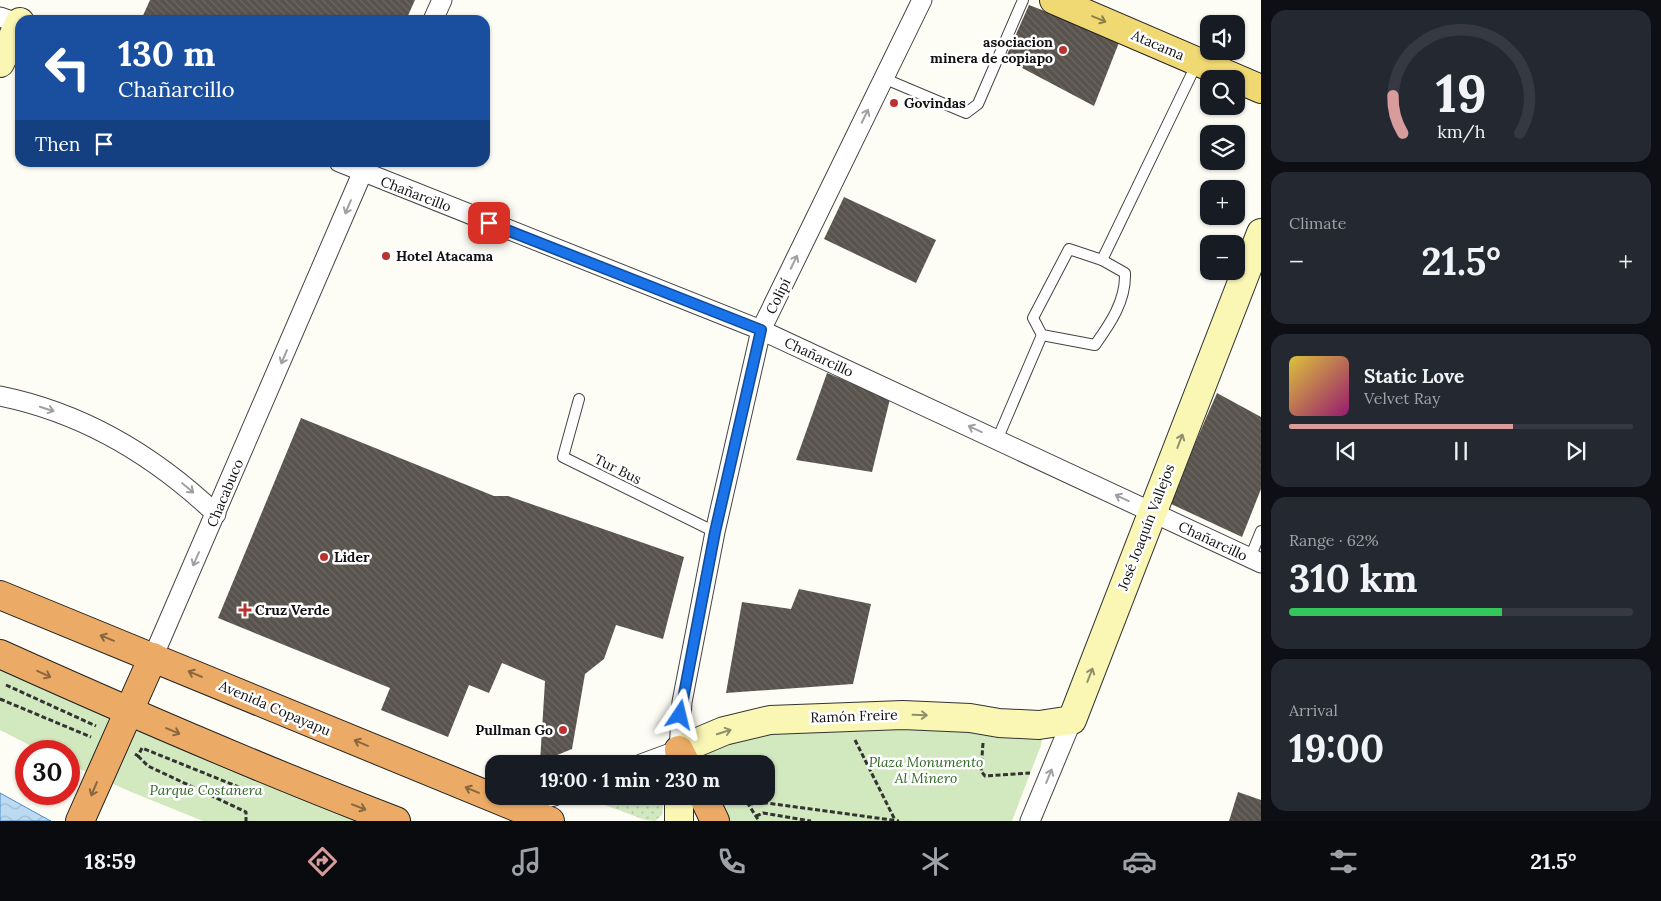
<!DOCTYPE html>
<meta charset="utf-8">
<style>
:root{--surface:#171b24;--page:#242831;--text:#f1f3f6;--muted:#9ea1a6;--line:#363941;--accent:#d89c9d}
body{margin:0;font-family:Lora,serif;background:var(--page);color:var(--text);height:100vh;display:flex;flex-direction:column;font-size:19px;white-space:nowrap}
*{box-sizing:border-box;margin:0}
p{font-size:16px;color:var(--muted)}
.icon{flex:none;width:28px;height:28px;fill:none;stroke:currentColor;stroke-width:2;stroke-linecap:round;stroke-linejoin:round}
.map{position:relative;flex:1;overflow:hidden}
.side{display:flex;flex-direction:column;gap:10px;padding:10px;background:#0d0f14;width:400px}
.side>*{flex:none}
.banner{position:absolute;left:15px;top:15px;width:475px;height:152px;border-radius:15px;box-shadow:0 1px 4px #0004;background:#1a4fa0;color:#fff;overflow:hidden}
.fabs{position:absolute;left:1200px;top:15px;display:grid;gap:10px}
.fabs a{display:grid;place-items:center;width:45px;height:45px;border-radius:10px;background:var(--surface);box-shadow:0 1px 4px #0004;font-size:25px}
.speed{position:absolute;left:15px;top:740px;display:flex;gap:10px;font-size:25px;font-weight:700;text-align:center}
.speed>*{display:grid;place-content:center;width:65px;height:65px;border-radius:50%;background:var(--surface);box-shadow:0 1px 4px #0004;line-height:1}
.speed .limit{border:8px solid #d22;background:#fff;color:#111}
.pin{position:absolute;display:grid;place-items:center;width:42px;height:42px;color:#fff;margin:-21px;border-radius:10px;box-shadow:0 2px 8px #0006}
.me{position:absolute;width:55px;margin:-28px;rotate:10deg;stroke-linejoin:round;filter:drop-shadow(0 0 4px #0008)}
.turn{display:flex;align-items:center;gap:18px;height:105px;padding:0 20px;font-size:22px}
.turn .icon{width:65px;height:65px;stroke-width:2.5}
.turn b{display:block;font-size:35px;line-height:42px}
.then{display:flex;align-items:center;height:48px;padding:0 20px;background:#0003;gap:10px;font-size:19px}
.big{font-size:38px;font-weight:700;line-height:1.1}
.side .widget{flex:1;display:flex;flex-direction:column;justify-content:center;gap:8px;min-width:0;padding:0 18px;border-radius:15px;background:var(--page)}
.side .dial{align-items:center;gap:0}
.dial svg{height:130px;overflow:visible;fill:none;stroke:var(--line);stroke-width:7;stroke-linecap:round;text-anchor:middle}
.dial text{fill:var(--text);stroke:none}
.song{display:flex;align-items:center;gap:15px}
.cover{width:60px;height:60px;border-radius:8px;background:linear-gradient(135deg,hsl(50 70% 55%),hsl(320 70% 35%))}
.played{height:5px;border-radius:2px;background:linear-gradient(90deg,var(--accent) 65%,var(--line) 65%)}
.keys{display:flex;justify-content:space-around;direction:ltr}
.heat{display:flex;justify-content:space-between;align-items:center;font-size:28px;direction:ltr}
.charge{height:8px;border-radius:4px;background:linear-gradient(90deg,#34c759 62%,var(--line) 0)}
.trip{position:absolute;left:485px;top:755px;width:290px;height:50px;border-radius:15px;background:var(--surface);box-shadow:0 1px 4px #0004;font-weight:700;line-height:50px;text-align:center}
.dock{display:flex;height:80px;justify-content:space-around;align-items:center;background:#090b0e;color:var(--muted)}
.dock .icon{width:35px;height:35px}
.dock .on{color:var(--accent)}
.dock b{font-size:22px;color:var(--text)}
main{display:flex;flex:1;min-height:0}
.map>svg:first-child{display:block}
</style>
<main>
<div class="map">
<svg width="1261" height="821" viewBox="0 0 1261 821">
<defs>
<pattern id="grass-dots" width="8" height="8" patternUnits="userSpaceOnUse" patternTransform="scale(1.25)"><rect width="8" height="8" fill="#d2e8bf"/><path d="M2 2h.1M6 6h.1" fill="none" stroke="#b3c6a3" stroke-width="1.8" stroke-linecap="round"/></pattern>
<pattern id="water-waves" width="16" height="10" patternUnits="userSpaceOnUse" patternTransform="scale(1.25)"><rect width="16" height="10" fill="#bcdbf3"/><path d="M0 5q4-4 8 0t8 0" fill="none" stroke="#a1bbcf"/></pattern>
<pattern id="building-back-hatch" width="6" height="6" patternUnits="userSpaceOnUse" patternTransform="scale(1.25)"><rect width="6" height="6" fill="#59534e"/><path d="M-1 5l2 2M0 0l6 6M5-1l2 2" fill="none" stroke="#6c6763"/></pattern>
</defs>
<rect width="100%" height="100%" fill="#fefdf5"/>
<polygon fill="url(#grass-dots)" points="594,796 659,796 663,805 662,815 655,821 645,820 592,800"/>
<g fill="#d2e8bf">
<polygon points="0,669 139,731 373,821 203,821 131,792 69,764 69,751 41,751 0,730"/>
<polygon points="828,723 1044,730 1041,745 1012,821 723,821 712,796 766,796 766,764 703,764 702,756 749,735"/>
</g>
<polygon fill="url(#water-waves)" stroke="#478cc6" points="0,793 47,819 51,821 0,821"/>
<g fill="url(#building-back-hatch)">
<polygon points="150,0 415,0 406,20 141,20"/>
<polygon points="1029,5 1120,40 1094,106 1005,59"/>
<polygon points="844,197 936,240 916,283 824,239"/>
<polygon points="827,373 890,399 872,472 796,460"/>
<polygon points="1217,393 1261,417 1261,489 1242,537 1169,503"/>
<polygon points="301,418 494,496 508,496 684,557 663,639 616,625 604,659 585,674 572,749 540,762 545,681 502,663 489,693 469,685 448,737 381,710 390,688 218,618"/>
<polygon points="799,589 871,604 853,684 726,693 742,602 791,609"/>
<polygon points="1238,792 1261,800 1261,821 1229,821"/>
</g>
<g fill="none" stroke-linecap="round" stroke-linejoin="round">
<defs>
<g id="lane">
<polyline points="883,78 966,113 978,104 1023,0"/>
<polyline points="1102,260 1197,63"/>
<polyline points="579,399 563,457 715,532"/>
<path d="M997,440L1042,335L1095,345C1110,324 1126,301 1125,273L1102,260L1069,249L1033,318L1042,335"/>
<polyline points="1250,558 1261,531"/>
</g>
<g id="street">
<polyline points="0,17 20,24"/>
<polyline points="433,20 442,0"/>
<polyline points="339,162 761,330 1261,563"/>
<path d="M0,396C84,413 155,456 216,514"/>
<polyline points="153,657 367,162"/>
<polyline points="641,764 679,750 682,702 715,532 761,330 922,0"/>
<polyline points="514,806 554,796"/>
<polyline points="1030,821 1072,720"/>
</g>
<g id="secondary">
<polyline points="0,63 20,22"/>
<polyline points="679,764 679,750 724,731 770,720 903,715 970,718 999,723 1039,725 1072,720 1261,233"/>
<polyline points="679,796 679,821"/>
</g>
<polyline id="primary" points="1054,0 1261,89"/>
<g id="highway">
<polyline points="0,595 550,821"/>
<path d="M0,654C131,713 262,770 396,821"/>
<polyline points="679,750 686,764"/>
<polyline points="703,796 715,821"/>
<polyline points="80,821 153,657"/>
</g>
</defs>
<use href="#lane" stroke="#444" stroke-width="12"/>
<use href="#street" stroke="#444" stroke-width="21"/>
<use href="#secondary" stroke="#333" stroke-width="30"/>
<use href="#primary" stroke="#222" stroke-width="30"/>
<use href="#highway" stroke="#222" stroke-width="30"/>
<g stroke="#333" stroke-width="3" stroke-dasharray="5 2.5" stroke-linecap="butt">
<polyline points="6,685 96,726"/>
<polyline points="0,699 91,737"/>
<polyline points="855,740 895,820"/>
<polyline points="983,743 981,771 985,776 1030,773"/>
<polyline points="135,754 138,756 142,748 261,796"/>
<polyline points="138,756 148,766 246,812 246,821"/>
<polyline points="743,796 759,821"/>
<polyline points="748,804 767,803 899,821"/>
<polyline points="756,816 763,813 811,821"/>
</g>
<use href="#lane" stroke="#fff" stroke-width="10"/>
<use href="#street" stroke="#fff" stroke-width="19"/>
<use href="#secondary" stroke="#faf6b4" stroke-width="28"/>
<use href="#primary" stroke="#f0d973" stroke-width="28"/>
<use href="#highway" stroke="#ebab66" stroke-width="28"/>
</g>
<defs><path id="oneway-shaft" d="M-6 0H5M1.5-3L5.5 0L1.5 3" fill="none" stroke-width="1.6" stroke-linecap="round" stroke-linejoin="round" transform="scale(1.25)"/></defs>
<use stroke="#8c7f47" href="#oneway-shaft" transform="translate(1099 19) rotate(23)"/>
<g stroke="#a0a0a0">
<use href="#oneway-shaft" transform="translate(865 116) rotate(-64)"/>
<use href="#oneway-shaft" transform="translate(348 207) rotate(113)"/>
<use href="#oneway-shaft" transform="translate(794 262) rotate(-64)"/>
<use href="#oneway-shaft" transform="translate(284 357) rotate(113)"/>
<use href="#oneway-shaft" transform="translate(47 409) rotate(18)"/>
<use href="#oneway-shaft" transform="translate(975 429) rotate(-155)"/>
<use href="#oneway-shaft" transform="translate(188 488) rotate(40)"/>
<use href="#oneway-shaft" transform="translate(1122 498) rotate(-155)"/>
<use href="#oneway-shaft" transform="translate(196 559) rotate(114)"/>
<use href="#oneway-shaft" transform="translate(1049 776) rotate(-68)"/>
</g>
<g stroke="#918f6b">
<use href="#oneway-shaft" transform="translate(1180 441) rotate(-69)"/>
<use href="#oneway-shaft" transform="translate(1090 675) rotate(-69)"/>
<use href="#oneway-shaft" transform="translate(920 715) rotate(2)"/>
<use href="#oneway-shaft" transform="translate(724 732) rotate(-18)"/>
</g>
<g stroke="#896640">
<use href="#oneway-shaft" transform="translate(107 638) rotate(-158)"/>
<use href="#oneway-shaft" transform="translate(44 674) rotate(25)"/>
<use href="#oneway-shaft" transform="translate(195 674) rotate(-157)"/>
<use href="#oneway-shaft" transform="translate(173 731) rotate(23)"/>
<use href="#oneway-shaft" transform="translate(361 743) rotate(-157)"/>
<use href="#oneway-shaft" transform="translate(94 789) rotate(113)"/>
<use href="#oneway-shaft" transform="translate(472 790) rotate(-157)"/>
<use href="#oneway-shaft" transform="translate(359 807) rotate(21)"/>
</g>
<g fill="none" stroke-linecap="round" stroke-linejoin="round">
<defs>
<polyline id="route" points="489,223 761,330 715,532 680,715"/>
</defs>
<use href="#route" stroke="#114b97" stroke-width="12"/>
<use href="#route" stroke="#1a73e8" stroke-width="9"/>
</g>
<g fill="#ba3130" stroke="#fff" stroke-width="2">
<circle cx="1063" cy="50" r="5"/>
<circle cx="894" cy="103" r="5"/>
<circle cx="386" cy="256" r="5"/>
<circle cx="324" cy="557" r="5"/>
<path d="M242.5 602.5h5v5h5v5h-5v5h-5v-5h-5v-5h5z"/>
<circle cx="563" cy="730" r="5"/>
</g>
<g text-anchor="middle" stroke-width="5" stroke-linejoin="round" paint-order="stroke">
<g font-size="14" font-weight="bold" fill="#111" stroke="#fff" text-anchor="start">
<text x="1053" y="47" text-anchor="end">asociacion<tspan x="1053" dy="16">minera de copiapo</tspan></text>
<text x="904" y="108">Govindas</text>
<text x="396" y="261">Hotel Atacama</text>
<text x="334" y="562">Lider</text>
<text x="255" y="615">Cruz Verde</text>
<text x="553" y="735" text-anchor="end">Pullman Go</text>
</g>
<g font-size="14" fill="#111" stroke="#fff">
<text transform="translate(1158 45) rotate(23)" y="5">Atacama</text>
<text transform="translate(416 194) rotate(21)" y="5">Chañarcillo</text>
<text transform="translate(778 296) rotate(-64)" y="5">Colipí</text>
<text transform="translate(819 357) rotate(25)" y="5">Chañarcillo</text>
<text transform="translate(618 469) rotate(26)" y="5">Tur Bus</text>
<text transform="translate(225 493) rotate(-67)" y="5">Chacabuco</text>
<text transform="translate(1146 527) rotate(-69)" y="5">José Joaquín Vallejos</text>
<text transform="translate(1213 541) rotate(25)" y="5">Chañarcillo</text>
<text transform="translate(275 708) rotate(23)" y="5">Avenida Copayapu</text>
<text transform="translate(854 716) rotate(-2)" y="5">Ramón Freire</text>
</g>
<g font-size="14" font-style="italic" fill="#2e6624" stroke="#fff">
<text x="926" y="767">Plaza Monumento<tspan x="926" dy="16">Al Minero</tspan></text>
<text x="206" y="795">Parque Costanera</text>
</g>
</g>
</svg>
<div class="fabs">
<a><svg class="icon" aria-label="sound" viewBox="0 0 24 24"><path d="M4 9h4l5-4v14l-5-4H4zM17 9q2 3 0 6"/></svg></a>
<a><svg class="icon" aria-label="search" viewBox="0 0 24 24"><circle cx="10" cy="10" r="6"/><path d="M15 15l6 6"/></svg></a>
<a><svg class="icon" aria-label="layers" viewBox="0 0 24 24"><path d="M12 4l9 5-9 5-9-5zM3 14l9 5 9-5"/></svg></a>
<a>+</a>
<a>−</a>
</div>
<div class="speed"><div class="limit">30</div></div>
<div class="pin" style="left:489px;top:223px;background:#d93025"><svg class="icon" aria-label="arrive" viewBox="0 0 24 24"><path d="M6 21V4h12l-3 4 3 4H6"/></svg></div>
<svg class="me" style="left:680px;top:715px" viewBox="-20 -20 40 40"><path d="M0-17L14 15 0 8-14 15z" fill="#1a73e8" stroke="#fff" stroke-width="4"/></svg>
<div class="trip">19:00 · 1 min · 230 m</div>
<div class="banner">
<div class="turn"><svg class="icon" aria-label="left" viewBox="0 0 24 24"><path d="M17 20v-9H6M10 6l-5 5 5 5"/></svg><div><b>130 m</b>Chañarcillo</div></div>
<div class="then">Then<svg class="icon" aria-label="arrive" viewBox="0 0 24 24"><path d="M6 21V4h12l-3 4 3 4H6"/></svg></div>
</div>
</div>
<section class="side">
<div class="widget dial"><svg viewBox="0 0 100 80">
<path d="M14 69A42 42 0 1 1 86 69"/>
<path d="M14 69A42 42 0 0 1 8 46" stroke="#d89c9d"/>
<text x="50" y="56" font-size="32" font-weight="700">19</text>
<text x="50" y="72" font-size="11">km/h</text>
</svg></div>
<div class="widget"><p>Climate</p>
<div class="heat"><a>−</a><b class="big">21.5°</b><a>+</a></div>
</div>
<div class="widget">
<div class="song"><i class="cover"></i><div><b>Static Love</b><p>Velvet Ray</p></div></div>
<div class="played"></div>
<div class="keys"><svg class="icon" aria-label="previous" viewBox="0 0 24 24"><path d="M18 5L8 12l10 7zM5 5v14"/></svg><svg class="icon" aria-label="pause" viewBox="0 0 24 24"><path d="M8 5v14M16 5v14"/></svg><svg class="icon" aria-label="next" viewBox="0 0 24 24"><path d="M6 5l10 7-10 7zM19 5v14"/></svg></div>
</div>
<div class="widget"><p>Range · 62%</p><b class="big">310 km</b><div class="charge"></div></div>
<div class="widget"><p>Arrival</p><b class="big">19:00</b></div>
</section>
</main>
<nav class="dock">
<b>18:59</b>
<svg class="icon on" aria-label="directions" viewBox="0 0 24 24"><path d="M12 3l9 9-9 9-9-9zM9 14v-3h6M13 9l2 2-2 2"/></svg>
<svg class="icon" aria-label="music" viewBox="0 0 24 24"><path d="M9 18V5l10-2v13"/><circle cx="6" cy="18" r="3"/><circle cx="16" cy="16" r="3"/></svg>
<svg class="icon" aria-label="phone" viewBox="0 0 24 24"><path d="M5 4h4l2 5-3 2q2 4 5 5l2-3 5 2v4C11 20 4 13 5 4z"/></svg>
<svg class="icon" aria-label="climate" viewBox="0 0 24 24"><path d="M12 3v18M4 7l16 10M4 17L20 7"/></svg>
<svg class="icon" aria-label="car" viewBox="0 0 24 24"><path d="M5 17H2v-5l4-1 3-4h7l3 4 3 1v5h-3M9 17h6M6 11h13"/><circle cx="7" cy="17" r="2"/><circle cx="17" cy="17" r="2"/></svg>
<svg class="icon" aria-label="filters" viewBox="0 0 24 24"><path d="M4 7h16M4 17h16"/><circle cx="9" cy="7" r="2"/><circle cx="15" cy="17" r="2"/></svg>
<b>21.5°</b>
</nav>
